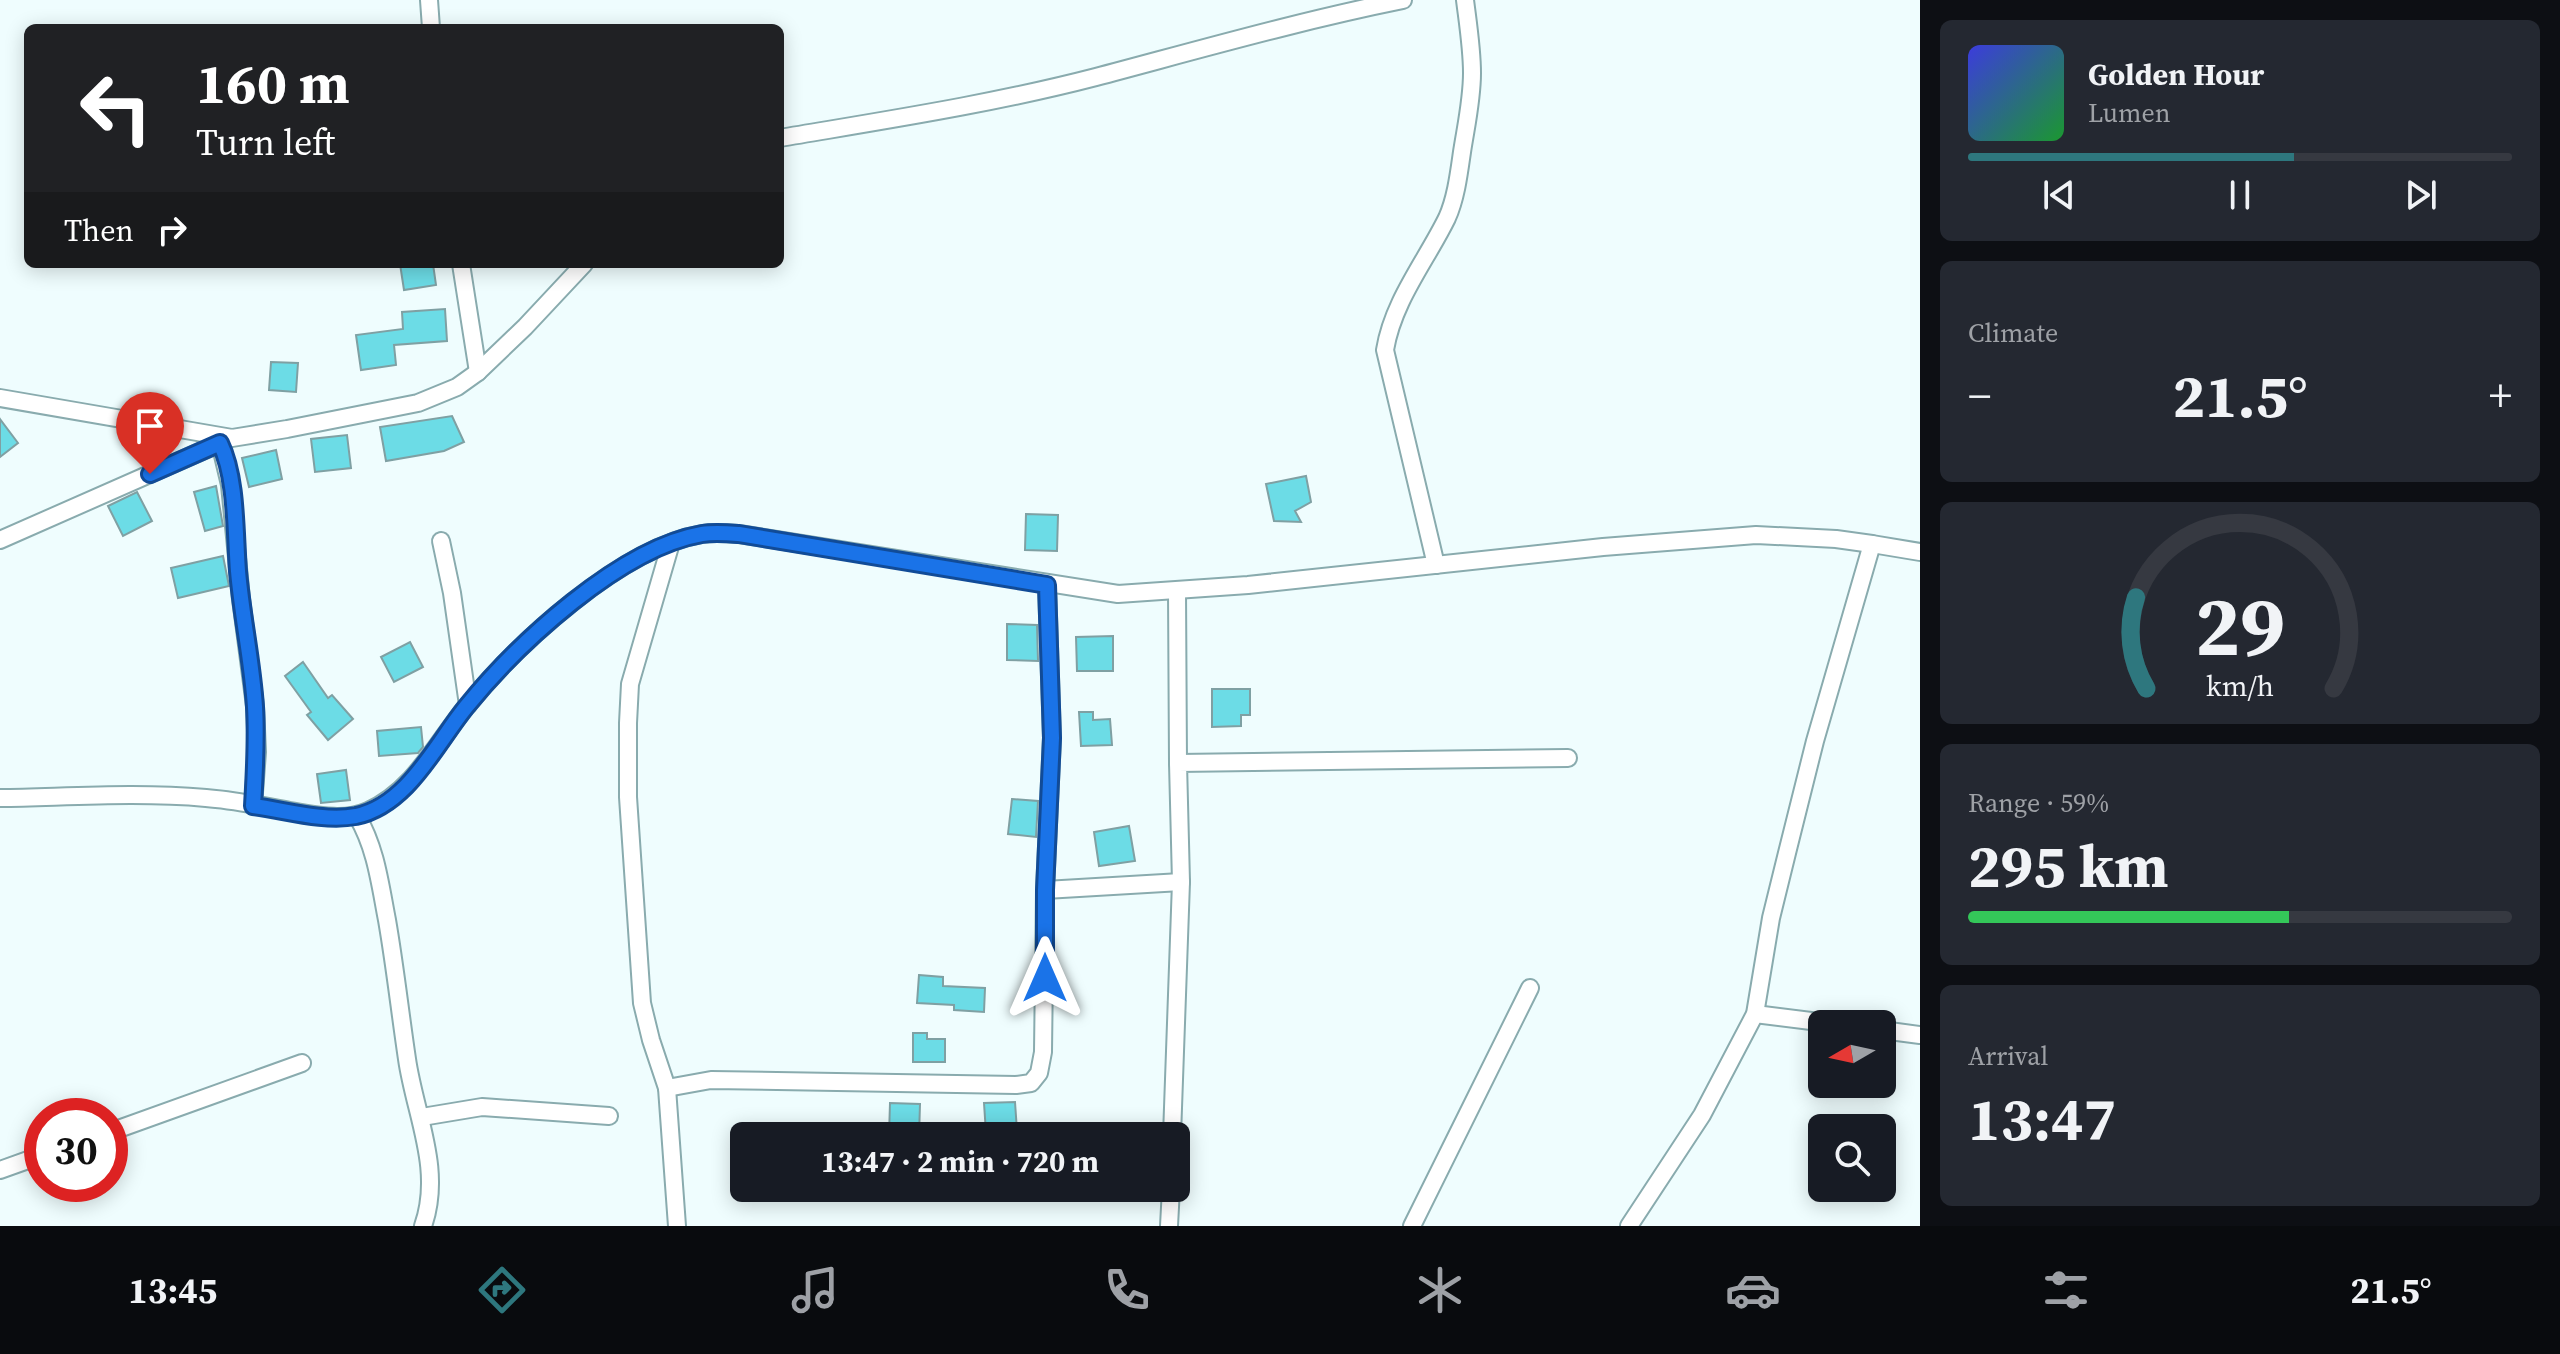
<!DOCTYPE html>
<meta charset="utf-8">
<style>
:root{--surface:#171b24;--page:#242831;--text:#f1f3f6;--muted:#9ea1a6;--line:#363941;--accent:#2e777e}
body{margin:0;font-family:"Source Serif 4",serif;background:var(--page);color:var(--text);height:100vh;display:flex;flex-direction:column;font-size:30px;white-space:nowrap}
*{box-sizing:border-box;margin:0}
p{font-size:26px;color:var(--muted)}
.icon{flex:none;width:44px;height:44px;fill:none;stroke:currentColor;stroke-width:2;stroke-linecap:round;stroke-linejoin:round}
.map{position:relative;flex:1;overflow:hidden}
.details{display:flex;flex-direction:column;gap:20px;padding:20px;background:#0d0f14;width:640px}
.details>*{flex:none}
.hud{position:absolute;left:24px;top:24px;width:760px;height:244px;border-radius:12px;box-shadow:0 4px 20px #0003;background:#202124;color:#fff;overflow:hidden}
.needle{width:52px;rotate:261deg}
.controls{position:absolute;left:1808px;top:1010px;display:grid;gap:16px}
.controls a{display:grid;place-items:center;width:88px;height:88px;border-radius:12px;background:var(--surface);box-shadow:0 4px 20px #0003;font-size:40px}
.speed{position:absolute;left:24px;top:1098px;display:flex;gap:16px;font-size:40px;font-weight:700;text-align:center}
.speed>*{display:grid;place-content:center;width:104px;height:104px;border-radius:50%;background:var(--surface);box-shadow:0 4px 20px #0003;line-height:1}
.speed .limit{border:12px solid #d22;background:#fff;color:#111}
.pin{position:absolute;display:grid;place-items:center;width:68px;height:68px;color:#fff;margin:-82px -34px;border-radius:50% 50% 50% 0;rotate:-45deg;box-shadow:0 0 8px #0007}
.pin .icon{rotate:45deg}
.me{position:absolute;width:88px;margin:-44px;rotate:0deg;stroke-linejoin:round;filter:drop-shadow(0 0 6px #0008)}
.turn{display:flex;align-items:center;gap:28px;height:168px;padding:0 40px;font-size:36px}
.turn .icon{width:104px;height:104px;stroke-width:2.5}
.turn b{display:block;font-size:56px;line-height:68px}
.then{display:flex;align-items:center;height:76px;padding:0 40px;background:#0003;gap:16px;font-size:30px}
.big{font-size:60px;font-weight:700;line-height:1.1}
.details .tile{flex:1;display:flex;flex-direction:column;justify-content:center;gap:12px;min-width:0;padding:0 28px;border-radius:12px;background:var(--page)}
.details .dial{align-items:center;gap:0}
.dial svg{height:208px;overflow:visible;fill:none;stroke:var(--line);stroke-width:7;stroke-linecap:round;text-anchor:middle}
.dial text{fill:var(--text);stroke:none}
.song{display:flex;align-items:center;gap:24px}
.cover{width:96px;height:96px;border-radius:12px;background:linear-gradient(135deg,hsl(240 70% 55%),hsl(130 70% 35%))}
.played{height:8px;border-radius:4px;background:linear-gradient(90deg,var(--accent) 60%,var(--line) 60%)}
.keys{display:flex;justify-content:space-around;direction:ltr}
.heat{display:flex;justify-content:space-between;align-items:center;font-size:44px;direction:ltr}
.charge{height:12px;border-radius:6px;background:linear-gradient(90deg,#34c759 59%,var(--line) 0)}
.trip{position:absolute;left:730px;top:1122px;width:460px;height:80px;border-radius:12px;background:var(--surface);box-shadow:0 4px 20px #0003;font-weight:700;line-height:80px;text-align:center}
.dock{display:flex;height:128px;justify-content:space-around;align-items:center;background:#090b0e;color:var(--muted)}
.dock .icon{width:56px;height:56px}
.dock .active{color:var(--accent)}
.dock b{font-size:36px;color:var(--text)}
main{display:flex;flex:1;min-height:0}
.map>svg:first-child{display:block}
</style>
<main>
<div class="map">
<svg width="1920" height="1226" viewBox="0 0 1920 1226">
<rect width="100%" height="100%" fill="#effdfe"/>
<g fill="#6cdce6" stroke="#7fa0a3" stroke-width="2">
<polygon points="400,264 433,264 436,285 404,290"/>
<polygon points="445,309 447,341 394,345 396,365 361,370 356,335 403,329 402,312"/>
<polygon points="271,362 298,363 296,392 269,390"/>
<polygon points="452,416 464,442 444,451 386,461 380,427"/>
<polygon points="0,419 18,443 0,457"/>
<polygon points="347,435 351,468 315,472 311,439"/>
<polygon points="276,450 282,479 249,487 242,458"/>
<polygon points="1306,476 1311,502 1295,511 1301,522 1274,521 1266,484"/>
<polygon points="216,486 223,526 205,531 194,492"/>
<polygon points="137,492 152,521 123,536 108,506"/>
<polygon points="1026,514 1058,515 1057,551 1025,550"/>
<polygon points="223,556 229,586 178,598 171,568"/>
<polygon points="1007,624 1037,625 1038,661 1007,660"/>
<polygon points="1113,636 1113,671 1077,671 1076,637"/>
<polygon points="410,642 423,667 394,682 381,657"/>
<polygon points="303,662 328,698 332,695 353,719 328,740 307,715 311,712 285,676"/>
<polygon points="1212,689 1250,689 1250,715 1241,715 1241,726 1212,727"/>
<polygon points="1079,712 1093,712 1093,720 1110,719 1112,745 1081,746"/>
<polygon points="421,727 423,747 418,753 379,756 377,731"/>
<polygon points="346,770 350,800 321,803 317,774"/>
<polygon points="1012,799 1038,801 1036,837 1008,834"/>
<polygon points="1129,826 1135,861 1099,866 1094,832"/>
<polygon points="919,975 943,977 943,986 985,988 984,1012 954,1010 954,1005 917,1003"/>
<polygon points="913,1033 927,1033 927,1039 945,1039 945,1062 913,1062"/>
<polygon points="1015,1102 1017,1131 986,1133 984,1103"/>
<polygon points="890,1103 920,1104 919,1136 889,1136"/>
</g>
<g fill="none" stroke-linecap="round" stroke-linejoin="round">
<defs>
<g id="street">
<polyline points="429,0 431,28"/>
<path d="M780,138C886,120 992,104 1096,77C1198,50 1299,21 1403,0"/>
<polyline points="461,264 478,372"/>
<polyline points="0,398 232,438 287,429 418,403 457,387 478,372 525,327 584,264"/>
<polyline points="220,443 230,485 241,599 255,706 257,752 253,806"/>
<polyline points="0,540 227,440"/>
<polyline points="441,541 452,593 468,705"/>
<polyline points="671,543 630,684 628,723 628,797 642,1003 651,1040 667,1088 711,1080 1016,1085 1031,1083 1039,1073 1043,1052 1045,890 1052,738 1047,585"/>
<polyline points="1872,544 1920,552"/>
<path d="M1436,565L1385,350C1393,301 1426,261 1447,218C1456,198 1459,173 1462,152C1466,126 1472,100 1472,73C1472,49 1468,24 1465,0"/>
<polyline points="1177,591 1178,763"/>
<path d="M0,798C68,797 138,792 206,798C234,800 262,806 290,811C315,815 344,822 368,811C414,790 436,744 466,707C517,644 620,548 702,534C714,532 726,533 739,534L1118,594L1248,585L1603,547L1756,535L1836,539L1872,544L1815,741L1787,853L1771,918L1755,1014L1702,1115L1629,1226"/>
<path d="M357,816C376,848 380,884 387,920C395,966 400,1012 407,1059C415,1115 443,1169 423,1226"/>
<polyline points="1045,890 1181,882"/>
<polyline points="1755,1014 1835,1024"/>
<polyline points="1882,1030 1920,1035"/>
<polyline points="667,1088 677,1226"/>
<polyline points="422,1117 482,1107 609,1116"/>
<polyline points="110,1132 302,1063"/>
<polyline points="1172,1136 1181,882 1178,763 1568,758"/>
<polyline points="0,1170 42,1155"/>
<polyline points="1169,1226 1171,1188"/>
<polyline points="1412,1226 1530,988"/>
</g>
</defs>
<use href="#street" stroke="#89abae" stroke-width="20"/>
<use href="#street" stroke="#fff" stroke-width="16"/>
</g>
<g fill="none" stroke-linecap="round" stroke-linejoin="round">
<defs>
<path id="route" d="M150,474L220,443C237,478 235,533 238,571C242,617 252,661 255,707C257,740 255,772 253,806C285,810 323,822 356,816C408,805 436,744 466,707C517,644 620,548 702,534C714,532 726,533 739,534L1047,585L1052,738L1045,890V978"/>
</defs>
<use href="#route" stroke="#114b97" stroke-width="20"/>
<use href="#route" stroke="#1a73e8" stroke-width="14"/>
</g>
</svg>
<div class="controls">
<a><svg class="needle" viewBox="-14 -14 28 28"><path d="M0-13l5 13h-10z" fill="#e53935"/><path d="M0 13l5-13h-10z" fill="#9ea1a6"/></svg></a>
<a><svg class="icon" aria-label="search" viewBox="0 0 24 24"><circle cx="10" cy="10" r="6"/><path d="M15 15l6 6"/></svg></a>
</div>
<div class="speed"><div class="limit">30</div></div>
<div class="pin" style="left:150px;top:474px;background:#d93025"><svg class="icon" aria-label="arrive" viewBox="0 0 24 24"><path d="M6 21V4h12l-3 4 3 4H6"/></svg></div>
<svg class="me" style="left:1045px;top:978px" viewBox="-20 -20 40 40"><path d="M0-17L14 15 0 8-14 15z" fill="#1a73e8" stroke="#fff" stroke-width="4"/></svg>
<div class="trip">13:47 · 2 min · 720 m</div>
<div class="hud">
<div class="turn"><svg class="icon" aria-label="left" viewBox="0 0 24 24"><path d="M17 20v-9H6M10 6l-5 5 5 5"/></svg><div><b>160 m</b>Turn left</div></div>
<div class="then">Then<svg class="icon" aria-label="right" viewBox="0 0 24 24"><path d="M7 20v-9h11M14 6l5 5-5 5"/></svg></div>
</div>
</div>
<section class="details">
<div class="tile">
<div class="song"><i class="cover"></i><div><b>Golden Hour</b><p>Lumen</p></div></div>
<div class="played"></div>
<div class="keys"><svg class="icon" aria-label="previous" viewBox="0 0 24 24"><path d="M18 5L8 12l10 7zM5 5v14"/></svg><svg class="icon" aria-label="pause" viewBox="0 0 24 24"><path d="M8 5v14M16 5v14"/></svg><svg class="icon" aria-label="next" viewBox="0 0 24 24"><path d="M6 5l10 7-10 7zM19 5v14"/></svg></div>
</div>
<div class="tile"><p>Climate</p>
<div class="heat"><a>−</a><b class="big">21.5°</b><a>+</a></div>
</div>
<div class="tile dial"><svg viewBox="0 0 100 80">
<path d="M14 69A42 42 0 1 1 86 69"/>
<path d="M14 69A42 42 0 0 1 10 34" stroke="#2e777e"/>
<text x="50" y="56" font-size="32" font-weight="700">29</text>
<text x="50" y="72" font-size="11">km/h</text>
</svg></div>
<div class="tile"><p>Range · 59%</p><b class="big">295 km</b><div class="charge"></div></div>
<div class="tile"><p>Arrival</p><b class="big">13:47</b></div>
</section>
</main>
<nav class="dock">
<b>13:45</b>
<svg class="icon active" aria-label="directions" viewBox="0 0 24 24"><path d="M12 3l9 9-9 9-9-9zM9 14v-3h6M13 9l2 2-2 2"/></svg>
<svg class="icon" aria-label="music" viewBox="0 0 24 24"><path d="M9 18V5l10-2v13"/><circle cx="6" cy="18" r="3"/><circle cx="16" cy="16" r="3"/></svg>
<svg class="icon" aria-label="phone" viewBox="0 0 24 24"><path d="M5 4h4l2 5-3 2q2 4 5 5l2-3 5 2v4C11 20 4 13 5 4z"/></svg>
<svg class="icon" aria-label="climate" viewBox="0 0 24 24"><path d="M12 3v18M4 7l16 10M4 17L20 7"/></svg>
<svg class="icon" aria-label="car" viewBox="0 0 24 24"><path d="M5 17H2v-5l4-1 3-4h7l3 4 3 1v5h-3M9 17h6M6 11h13"/><circle cx="7" cy="17" r="2"/><circle cx="17" cy="17" r="2"/></svg>
<svg class="icon" aria-label="filters" viewBox="0 0 24 24"><path d="M4 7h16M4 17h16"/><circle cx="9" cy="7" r="2"/><circle cx="15" cy="17" r="2"/></svg>
<b>21.5°</b>
</nav>
